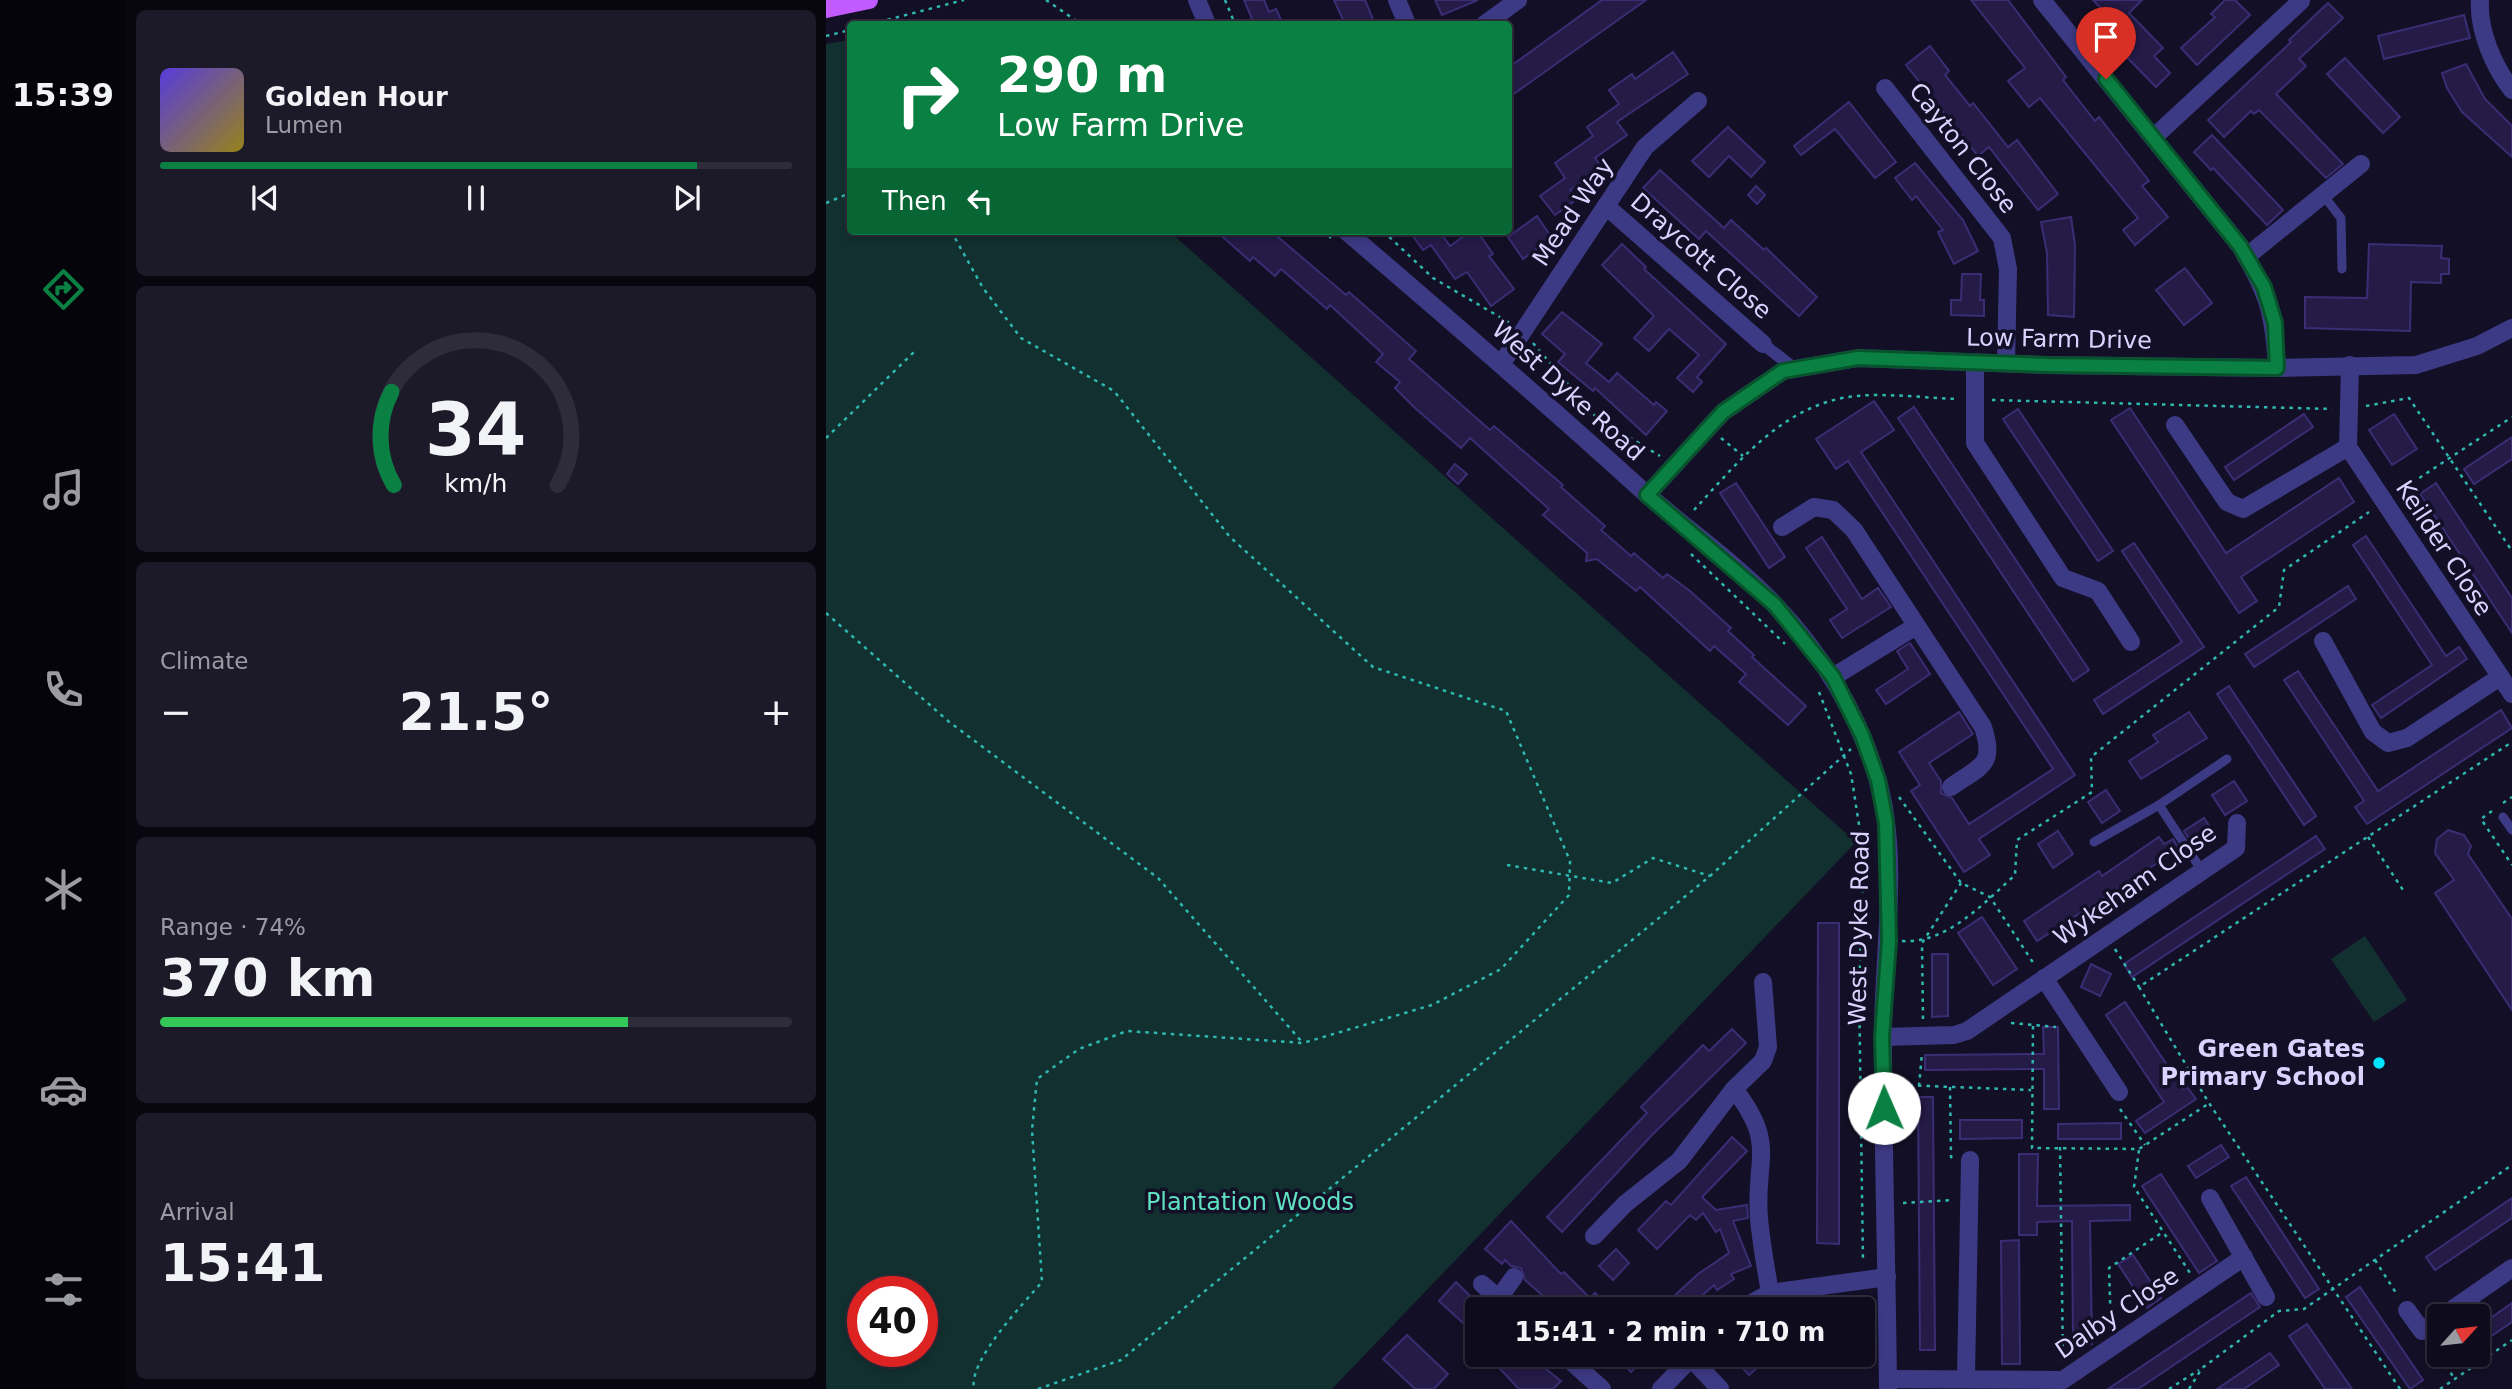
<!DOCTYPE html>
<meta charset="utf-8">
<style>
:root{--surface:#0e0b1c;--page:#1c1929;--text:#f1f3f6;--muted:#9b9ba3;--line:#2e2b3b;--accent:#0b8043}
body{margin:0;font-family:"DejaVu Sans",sans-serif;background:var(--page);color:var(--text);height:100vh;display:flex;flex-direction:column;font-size:26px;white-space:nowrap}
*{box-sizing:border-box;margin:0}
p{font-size:23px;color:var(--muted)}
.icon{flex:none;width:38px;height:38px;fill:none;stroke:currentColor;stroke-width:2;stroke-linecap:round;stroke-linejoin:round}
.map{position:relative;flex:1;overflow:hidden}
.sheet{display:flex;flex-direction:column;gap:10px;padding:10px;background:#08060f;width:700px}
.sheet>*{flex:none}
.top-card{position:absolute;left:21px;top:21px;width:665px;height:214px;border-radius:7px;box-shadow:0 4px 10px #0003,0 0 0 2px var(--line);background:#0b8043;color:#fff;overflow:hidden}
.needle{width:46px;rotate:63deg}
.buttons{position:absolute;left:1601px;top:1304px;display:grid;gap:14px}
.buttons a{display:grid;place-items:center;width:63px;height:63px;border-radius:7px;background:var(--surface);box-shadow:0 4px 10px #0003,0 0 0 2px var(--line);font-size:35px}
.speed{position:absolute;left:21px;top:1276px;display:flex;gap:14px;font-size:35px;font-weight:700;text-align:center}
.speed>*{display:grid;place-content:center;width:91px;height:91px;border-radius:50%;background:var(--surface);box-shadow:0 4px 10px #0003,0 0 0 2px var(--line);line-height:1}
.speed .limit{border:10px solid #d22;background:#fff;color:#111}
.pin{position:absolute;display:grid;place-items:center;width:60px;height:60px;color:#fff;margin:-72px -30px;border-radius:50% 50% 50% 0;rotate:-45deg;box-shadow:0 0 7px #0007}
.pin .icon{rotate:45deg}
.me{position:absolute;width:77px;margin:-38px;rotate:359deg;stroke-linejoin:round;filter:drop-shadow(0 0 5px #0008)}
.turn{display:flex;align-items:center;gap:24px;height:147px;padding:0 35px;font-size:32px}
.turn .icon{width:91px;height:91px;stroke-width:2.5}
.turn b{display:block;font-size:49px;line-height:60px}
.then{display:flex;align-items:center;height:66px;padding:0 35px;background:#0003;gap:14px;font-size:26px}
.big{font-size:52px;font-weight:700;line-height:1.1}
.sheet .card{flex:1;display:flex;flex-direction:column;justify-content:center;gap:10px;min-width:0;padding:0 24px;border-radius:10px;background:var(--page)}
.sheet .dial{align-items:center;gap:0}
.dial svg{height:182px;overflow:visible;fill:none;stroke:var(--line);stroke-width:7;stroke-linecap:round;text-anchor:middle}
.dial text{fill:var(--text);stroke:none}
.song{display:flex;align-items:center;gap:21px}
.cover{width:84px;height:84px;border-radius:10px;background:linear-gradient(135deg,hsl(250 70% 55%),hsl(50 70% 35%))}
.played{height:7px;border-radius:4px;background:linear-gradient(90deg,var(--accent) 85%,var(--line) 85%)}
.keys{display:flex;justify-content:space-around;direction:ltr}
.heat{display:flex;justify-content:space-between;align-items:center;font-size:38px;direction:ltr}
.charge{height:10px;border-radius:5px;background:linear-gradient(90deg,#34c759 74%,var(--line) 0)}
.trip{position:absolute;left:639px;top:1297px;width:410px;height:70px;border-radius:7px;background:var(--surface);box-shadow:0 4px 10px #0003,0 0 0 2px var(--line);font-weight:700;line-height:70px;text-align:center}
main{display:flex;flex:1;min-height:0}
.menu{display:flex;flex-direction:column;width:126px;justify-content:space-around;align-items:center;background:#06040b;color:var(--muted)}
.menu .icon{width:49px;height:49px}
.menu .active{color:var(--accent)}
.menu b{font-size:32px;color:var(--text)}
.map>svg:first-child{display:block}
</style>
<main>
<nav class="menu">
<b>15:39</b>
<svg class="icon active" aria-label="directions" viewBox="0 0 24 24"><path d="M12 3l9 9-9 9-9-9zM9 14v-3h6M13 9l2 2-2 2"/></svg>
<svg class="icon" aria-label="music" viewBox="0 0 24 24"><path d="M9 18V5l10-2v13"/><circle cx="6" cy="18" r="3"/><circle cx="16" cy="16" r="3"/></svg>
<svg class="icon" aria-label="phone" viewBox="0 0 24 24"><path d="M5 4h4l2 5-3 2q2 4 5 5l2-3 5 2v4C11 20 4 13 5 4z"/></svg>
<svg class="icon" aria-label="climate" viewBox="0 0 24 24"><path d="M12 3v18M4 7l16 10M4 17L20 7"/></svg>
<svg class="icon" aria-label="car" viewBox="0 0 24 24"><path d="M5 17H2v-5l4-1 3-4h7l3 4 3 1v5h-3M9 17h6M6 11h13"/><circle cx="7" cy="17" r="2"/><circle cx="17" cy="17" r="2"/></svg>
<svg class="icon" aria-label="filters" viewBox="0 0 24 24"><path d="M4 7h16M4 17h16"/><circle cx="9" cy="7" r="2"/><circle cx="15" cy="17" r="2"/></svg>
</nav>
<section class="sheet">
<div class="card">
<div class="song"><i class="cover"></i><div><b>Golden Hour</b><p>Lumen</p></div></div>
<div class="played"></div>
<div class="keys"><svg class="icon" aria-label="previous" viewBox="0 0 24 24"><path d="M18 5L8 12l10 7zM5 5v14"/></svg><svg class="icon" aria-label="pause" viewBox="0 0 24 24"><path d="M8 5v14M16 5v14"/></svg><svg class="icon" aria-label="next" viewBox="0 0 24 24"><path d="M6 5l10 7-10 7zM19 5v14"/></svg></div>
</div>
<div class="card dial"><svg viewBox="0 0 100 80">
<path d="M14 69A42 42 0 1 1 86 69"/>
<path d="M14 69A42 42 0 0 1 13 28" stroke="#0b8043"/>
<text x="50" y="56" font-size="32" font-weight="700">34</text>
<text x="50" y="72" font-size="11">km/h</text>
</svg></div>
<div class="card"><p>Climate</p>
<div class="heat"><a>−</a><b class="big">21.5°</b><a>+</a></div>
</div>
<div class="card"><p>Range · 74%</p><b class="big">370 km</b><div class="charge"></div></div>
<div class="card"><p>Arrival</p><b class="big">15:41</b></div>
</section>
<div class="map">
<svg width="1686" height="1389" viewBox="0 0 1686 1389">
<rect width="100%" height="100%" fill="#130f26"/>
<g fill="#12302f" fill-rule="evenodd">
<path d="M24,40V231H343L1030,842L506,1389H0V44ZM37,1292H96V1351H37Z"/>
<polygon points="1539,936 1581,1000 1548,1022 1505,959"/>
</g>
<g fill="#241b47" stroke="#3b2d73" stroke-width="2">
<polygon points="418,0 438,0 443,12 450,9 457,24 413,24 426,19"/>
<polygon points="508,0 539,0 549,24 519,24"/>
<polygon points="609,0 652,0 616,15"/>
<polygon points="776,0 820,0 682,98 682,68"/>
<polygon points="1145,0 1182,0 1240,77 1237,80 1269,121 1273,117 1323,181 1316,186 1342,217 1309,245 1297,230 1312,218 1214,98 1203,107 1182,81 1199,68"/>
<polygon points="1267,0 1316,0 1303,13 1337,48 1328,56 1344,73 1330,87 1283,39 1294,29"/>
<polygon points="1399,0 1409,0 1424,15 1371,65 1355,48 1389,17 1385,14"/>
<polygon points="1502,3 1517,18 1473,59 1480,66 1450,94 1517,164 1500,178 1433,110 1428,114 1425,111 1398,137 1382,120 1465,42 1463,40"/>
<polygon points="1638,15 1644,38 1558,59 1552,36"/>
<polygon points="1104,46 1123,71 1119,75 1144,106 1147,103 1182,147 1191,140 1232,194 1212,210 1163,147 1152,156 1080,65"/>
<polygon points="847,52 862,74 791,122 801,135 769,158 776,168 744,190 750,200 729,215 714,196 739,178 729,163 767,136 761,127 793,104 783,90 806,74 809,79"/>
<polygon points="1519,58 1574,117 1557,133 1501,74"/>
<polygon points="1640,64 1659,99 1686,126 1686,157 1636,112 1621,88 1616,73"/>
<polygon points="1023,102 1070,162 1049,178 1009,129 975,155 968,146"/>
<polygon points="902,127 939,162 925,177 903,156 883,177 866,161"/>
<polygon points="1386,135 1457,210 1441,225 1387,168 1385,170 1368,152"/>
<polygon points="1089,163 1137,220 1152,251 1128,264 1112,232 1117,230 1090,196 1086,200 1069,178"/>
<polygon points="834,170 898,228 905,220 938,250 940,248 991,297 973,316 880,231 873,239 817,188"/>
<polygon points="930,186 939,195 931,204 922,195"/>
<polygon points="711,216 726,238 697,259 682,237"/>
<polygon points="1245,217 1249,245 1248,317 1222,315 1221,253 1215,222"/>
<polygon points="390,231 445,231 520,295 523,292 590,351 583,359 664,430 668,426 737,485 735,487 779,526 775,530 805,556 808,553 837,578 841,574 864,591 905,628 902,631 928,655 926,657 980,706 962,725 913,682 920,674 888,646 884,651 814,587 810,591 771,559 760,561 761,553 717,515 723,509 644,438 635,448 589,408 569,388 574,382 550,362 557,354 504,305 501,309 455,269 449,276 427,257 424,261"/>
<polygon points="583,231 624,231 617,236 624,246 645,231 651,231 667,254 663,256 688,289 665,306 641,272 629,279 605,245 597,250"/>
<polygon points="796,244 820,267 818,269 900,344 871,377 876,382 867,392 851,378 873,355 843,329 823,351 808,338 828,316 776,265"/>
<polygon points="1543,244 1616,246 1615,258 1623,259 1623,274 1615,274 1615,283 1585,282 1584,331 1479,328 1479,297 1541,298"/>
<polygon points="1359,268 1386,303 1358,325 1330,290"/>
<polygon points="1136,274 1155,274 1154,300 1158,300 1158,316 1125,315 1125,300 1135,300"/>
<polygon points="736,312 776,344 760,363 783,382 791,373 828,405 830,402 841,411 820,435 769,388 767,391 732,362 739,354 716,334"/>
<polygon points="1048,401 1068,430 1035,452 1249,775 1153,839 1164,855 1138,872 1085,791 1094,785 1073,752 1133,712 1147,734 1103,763 1115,781 1115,793 1126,798 1143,824 1227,769 1022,461 1010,469 990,439"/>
<polygon points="1088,407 1263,670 1247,681 1072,418"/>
<polygon points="1304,408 1400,553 1513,478 1528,502 1415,577 1431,601 1413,613 1285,420"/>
<polygon points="1192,409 1287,551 1272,561 1177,419"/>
<polygon points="1478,414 1487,427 1408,480 1399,467"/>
<polygon points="1568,414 1591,449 1566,465 1543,430"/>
<polygon points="1686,437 1686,459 1648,484 1638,469"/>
<polygon points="629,464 641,474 632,484 621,474"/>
<polygon points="910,483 959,557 943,568 894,493"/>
<polygon points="1610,483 1686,598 1686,633 1594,494"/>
<polygon points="1540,536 1620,656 1633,647 1641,659 1555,718 1546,705 1606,665 1527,545"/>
<polygon points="996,537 1036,599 1052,588 1065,607 1016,638 1004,620 1021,609 980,548"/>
<polygon points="1308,543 1378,647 1277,714 1268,700 1356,642 1296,551"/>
<polygon points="1522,586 1530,599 1428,667 1419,654"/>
<polygon points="1084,643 1104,674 1060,704 1050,690 1082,669 1071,651"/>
<polygon points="1472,671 1552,791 1675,710 1686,728 1541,824 1529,807 1538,801 1458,680"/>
<polygon points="1403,686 1490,816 1478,825 1391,694"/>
<polygon points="1363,712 1381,738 1315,779 1303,761 1332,742 1327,735"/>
<polygon points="1408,781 1421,801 1399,815 1386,795"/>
<polygon points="1280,790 1294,811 1276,823 1262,802"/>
<polygon points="1378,818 1390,836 1370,849 1358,831"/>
<polygon points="1622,830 1638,835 1645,846 1642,854 1686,919 1686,1010 1609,893 1628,880 1609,853 1611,839"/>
<polygon points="1232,831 1247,854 1227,868 1212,844"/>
<polygon points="1490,836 1499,849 1306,977 1298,964"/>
<polygon points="1333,837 1338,844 1347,839 1353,849 1211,941 1198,921 1273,871 1276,876"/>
<polygon points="1156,917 1191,969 1167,985 1132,933"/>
<polygon points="992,923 1013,923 1013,1244 991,1243"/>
<polygon points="1106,954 1122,954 1122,1016 1106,1017"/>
<polygon points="1265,964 1285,974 1274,996 1255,987"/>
<polygon points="1299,1002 1357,1089 1361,1087 1370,1099 1319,1133 1310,1121 1338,1102 1280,1015"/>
<polygon points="1217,1027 1232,1027 1233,1109 1218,1109 1218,1069 1099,1070 1099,1055 1218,1054"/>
<polygon points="906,1029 920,1043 826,1135 736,1232 721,1217 821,1113 815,1107 877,1045 883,1051"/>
<polygon points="1092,1097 1107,1097 1109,1350 1094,1350"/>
<polygon points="1134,1120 1196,1120 1196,1138 1134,1139"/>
<polygon points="1295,1123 1295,1139 1232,1139 1232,1124"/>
<polygon points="906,1137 921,1151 876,1197 890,1210 921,1205 922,1218 907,1221 925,1266 905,1274 908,1279 891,1290 888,1285 861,1309 834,1309 872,1274 903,1253 894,1229 890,1232 877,1213 870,1220 864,1215 831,1249 812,1230 840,1201 845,1205"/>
<polygon points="1395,1145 1403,1157 1370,1178 1362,1166"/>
<polygon points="1193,1154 1212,1154 1211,1206 1304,1205 1304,1220 1264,1221 1266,1344 1247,1345 1246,1221 1211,1222 1211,1235 1193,1235"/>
<polygon points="1335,1174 1391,1261 1373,1273 1316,1186"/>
<polygon points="1420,1177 1493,1289 1479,1298 1405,1186"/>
<polygon points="1686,1198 1686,1218 1609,1270 1600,1257"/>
<polygon points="685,1221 735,1274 738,1272 764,1298 769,1293 785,1309 732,1309 699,1280 695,1268 685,1266 679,1260 676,1264 659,1249"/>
<polygon points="1193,1240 1194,1364 1176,1364 1175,1241"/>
<polygon points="790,1249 803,1263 787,1280 773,1266"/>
<polygon points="1307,1255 1335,1298 1321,1308 1292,1264"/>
<polygon points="630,1282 651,1303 651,1336 613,1301"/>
<polygon points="1534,1287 1597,1380 1584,1389 1520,1297"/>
<polygon points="1425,1293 1434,1307 1312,1389 1282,1389"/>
<polygon points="1686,1303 1686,1322 1652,1345 1652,1327"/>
<polygon points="1481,1324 1526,1389 1499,1389 1463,1336"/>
<polygon points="581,1335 622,1374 608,1389 589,1389 557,1359"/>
<polygon points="1444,1353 1453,1365 1418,1389 1391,1389"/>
<polygon points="660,1354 696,1354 702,1360 705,1357 735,1381 727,1389 693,1389"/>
<polygon points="787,1354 822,1354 805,1372"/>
<polygon points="904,1354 946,1354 923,1375"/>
</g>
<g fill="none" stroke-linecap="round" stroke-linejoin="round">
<g stroke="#2fb8b0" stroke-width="2.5" stroke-dasharray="3.5 5" stroke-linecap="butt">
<polyline points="220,0 255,24"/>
<polyline points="399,0 409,24"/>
<polyline points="45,24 138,0"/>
<polyline points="0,36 24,30"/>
<polyline points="0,203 24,193"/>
<path d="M125,231L157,288L195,338L288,391L404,537L547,667L680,711L744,861L743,895L675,969L606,1005L477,1043L301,1031L253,1049L211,1079L206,1130L216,1282C197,1304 142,1361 148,1389"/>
<polyline points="497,231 505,238"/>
<polyline points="557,231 607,278 684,323"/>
<polyline points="707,343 770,417 834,456"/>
<polyline points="1166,400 1506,409"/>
<polyline points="1540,406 1583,398 1686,551"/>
<polyline points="0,438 90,350"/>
<polyline points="895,438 917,456"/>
<polyline points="1572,492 1686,417"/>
<path d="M868,510C913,461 959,403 1030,396C1063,393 1099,398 1132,399"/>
<polyline points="865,554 959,644"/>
<polyline points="0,613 122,721 332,878 476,1042"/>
<polyline points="993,692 1025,774 1038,856 1033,986 1037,1262"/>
<polyline points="1073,797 1135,883 1164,897 1208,964"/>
<polyline points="1677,803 1686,797"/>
<polyline points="1666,811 1655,819 1686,865"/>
<polyline points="1542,837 1577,890"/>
<polyline points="681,865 786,883 827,858 884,876"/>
<path d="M1076,941C1121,944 1158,903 1189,875L1191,840L1266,792L1265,757L1453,607L1458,570L1543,512"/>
<polyline points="1289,949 1313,987"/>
<polyline points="1097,1019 1096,943 1135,883"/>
<polyline points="1185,1023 1230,1027"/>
<polyline points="1207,1026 1206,1148 1313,1149 1382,1104"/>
<polyline points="1075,1085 1205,1090"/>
<polyline points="1093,1086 1096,1053"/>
<polyline points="1124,1087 1125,1157 1128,1158"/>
<polyline points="1294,1109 1319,1145"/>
<polyline points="1234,1147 1237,1361"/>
<polyline points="1313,1150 1308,1187 1364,1273"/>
<polyline points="1077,1203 1126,1200"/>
<polyline points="1549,1260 1572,1296"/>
<polyline points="1285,1329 1283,1268 1337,1232"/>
<polyline points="1605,1345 1629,1379"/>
<polyline points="212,1389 295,1360 884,876 1025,749"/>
<polyline points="1343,1389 1373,1370"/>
<polyline points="1363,1389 1376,1368 1453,1311 1478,1309 1686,1165"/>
<polyline points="1574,1389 1383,1103 1313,987 1686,742"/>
<polyline points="1614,1389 1686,1340"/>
</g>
<g stroke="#3d3a85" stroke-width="9">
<polyline points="1497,195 1515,218 1516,269"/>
<polyline points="1333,805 1401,759"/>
<polyline points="1677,817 1686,830"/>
<polyline points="1268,842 1333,805 1376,871"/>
</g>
<polyline stroke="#3d3a85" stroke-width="12" points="937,344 969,369"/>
<g stroke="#3d3a85" stroke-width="18">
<polyline points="571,0 581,24"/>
<path d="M1216,0L1414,246C1442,293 1448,313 1451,368"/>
<path d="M1654,0C1652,31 1668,67 1686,90"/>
<polyline points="659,24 692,0"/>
<polyline points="1059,88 1176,238 1182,269 1180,363"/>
<polyline points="1327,138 1475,1"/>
<polyline points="780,206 937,344"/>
<polyline points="1420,257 1535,164"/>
<polyline points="1149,362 1149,443 1237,578 1272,591 1305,642"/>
<polyline points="676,363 819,147 872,101"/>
<polyline points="1524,365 1522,447 1686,694"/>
<polyline points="1349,425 1401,502 1417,509 1522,447"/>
<path d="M956,527L988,507L1007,510L1028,530L1157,727C1170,766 1154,766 1125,787"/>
<polyline points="1497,641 1547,732 1562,743 1581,738 1674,677"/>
<polyline points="1007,677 1090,626"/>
<polyline points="1218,978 1293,1092"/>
<polyline points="1057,1037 1128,1035 1141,1031 1410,848 1411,823"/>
<path d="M908,1089C952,1145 928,1159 933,1218C935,1243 940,1268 944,1293"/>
<polyline points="1384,1198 1440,1297"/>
<polyline points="768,1236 799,1204 853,1161 908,1089 937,1061 942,1047 937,982"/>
<polyline points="656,1284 685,1309"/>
<polyline points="673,1298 688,1277"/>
<polyline points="915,1309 944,1293 1061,1277"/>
<polyline points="1581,1310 1596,1331 1614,1318"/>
<polyline points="1617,1316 1686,1268"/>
<polyline points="737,1354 776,1389"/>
<polyline points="865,1358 894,1389"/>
<polyline points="1140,1377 1144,1160"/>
<polyline points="1062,1379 1237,1380 1418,1257"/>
<polyline points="835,1389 869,1354"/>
</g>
<g stroke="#3d3a85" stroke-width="18">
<polyline points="371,0 381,24"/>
<path d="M520,231C617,314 713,397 808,483C853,524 909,562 950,606C996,655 1032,713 1051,778C1075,857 1056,960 1057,1041C1057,1157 1061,1273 1062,1389"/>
<polyline points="821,495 897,412 957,371 1032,358 1221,365 1451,368 1590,365 1651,346 1686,328"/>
</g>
<polyline stroke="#c25bff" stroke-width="18" points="0,9 43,0"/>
</g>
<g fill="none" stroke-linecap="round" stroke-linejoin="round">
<defs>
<polyline id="route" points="1058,1108 1056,1037 1063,941 1060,823 1052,780 1036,735 1007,677 949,605 821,495 897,412 957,371 1032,358 1221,365 1451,368 1449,323 1438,287 1414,246 1280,79"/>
</defs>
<use href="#route" stroke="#07532c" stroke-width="18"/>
<use href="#route" stroke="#0b8043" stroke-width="12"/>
</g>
<circle fill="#00e5ff" stroke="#130f26" stroke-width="2.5" cx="1553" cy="1063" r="7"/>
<g text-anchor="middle" stroke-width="7" stroke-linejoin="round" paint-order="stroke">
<g font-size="24" fill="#d9d4ff" stroke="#130f26">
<text transform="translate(1137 148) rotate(52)" y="8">Cayton Close</text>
<text transform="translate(747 212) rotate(-56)" y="8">Mead Way</text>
<text transform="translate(875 256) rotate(41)" y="8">Draycott Close</text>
<text transform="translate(1233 339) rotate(1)" y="8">Low Farm Drive</text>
<text transform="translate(742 391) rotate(42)" y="8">West Dyke Road</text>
<text transform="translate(1618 548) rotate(57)" y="8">Keilder Close</text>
<text transform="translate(1309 885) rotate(-35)" y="8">Wykeham Close</text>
<text transform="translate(1033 928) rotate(-89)" y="8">West Dyke Road</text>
<text transform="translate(1291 1313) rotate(-34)" y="8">Dalby Close</text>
</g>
<g font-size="24" font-weight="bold" fill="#d9d4ff" stroke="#130f26" text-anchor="end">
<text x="1539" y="1057">Green Gates<tspan x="1539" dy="28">Primary School</tspan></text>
</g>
<g font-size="24" fill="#5fe0c0" stroke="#130f26">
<text x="424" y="1210">Plantation Woods</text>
</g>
</g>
</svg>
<div class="buttons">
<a><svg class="needle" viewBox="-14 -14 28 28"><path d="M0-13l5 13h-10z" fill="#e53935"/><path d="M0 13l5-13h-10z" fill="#9b9ba3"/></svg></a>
</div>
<div class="speed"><div class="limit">40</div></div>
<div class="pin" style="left:1280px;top:79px;background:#d93025"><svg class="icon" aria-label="arrive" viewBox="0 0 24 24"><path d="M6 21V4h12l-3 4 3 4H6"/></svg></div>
<svg class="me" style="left:1058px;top:1108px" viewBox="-20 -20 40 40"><circle r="19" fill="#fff"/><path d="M0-13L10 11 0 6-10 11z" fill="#0b8043"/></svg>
<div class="trip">15:41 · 2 min · 710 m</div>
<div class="top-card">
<div class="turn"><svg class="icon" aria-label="right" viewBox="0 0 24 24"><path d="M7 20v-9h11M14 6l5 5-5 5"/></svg><div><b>290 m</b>Low Farm Drive</div></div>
<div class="then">Then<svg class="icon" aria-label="left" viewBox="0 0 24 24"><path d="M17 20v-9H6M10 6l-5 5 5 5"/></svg></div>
</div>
</div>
</main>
